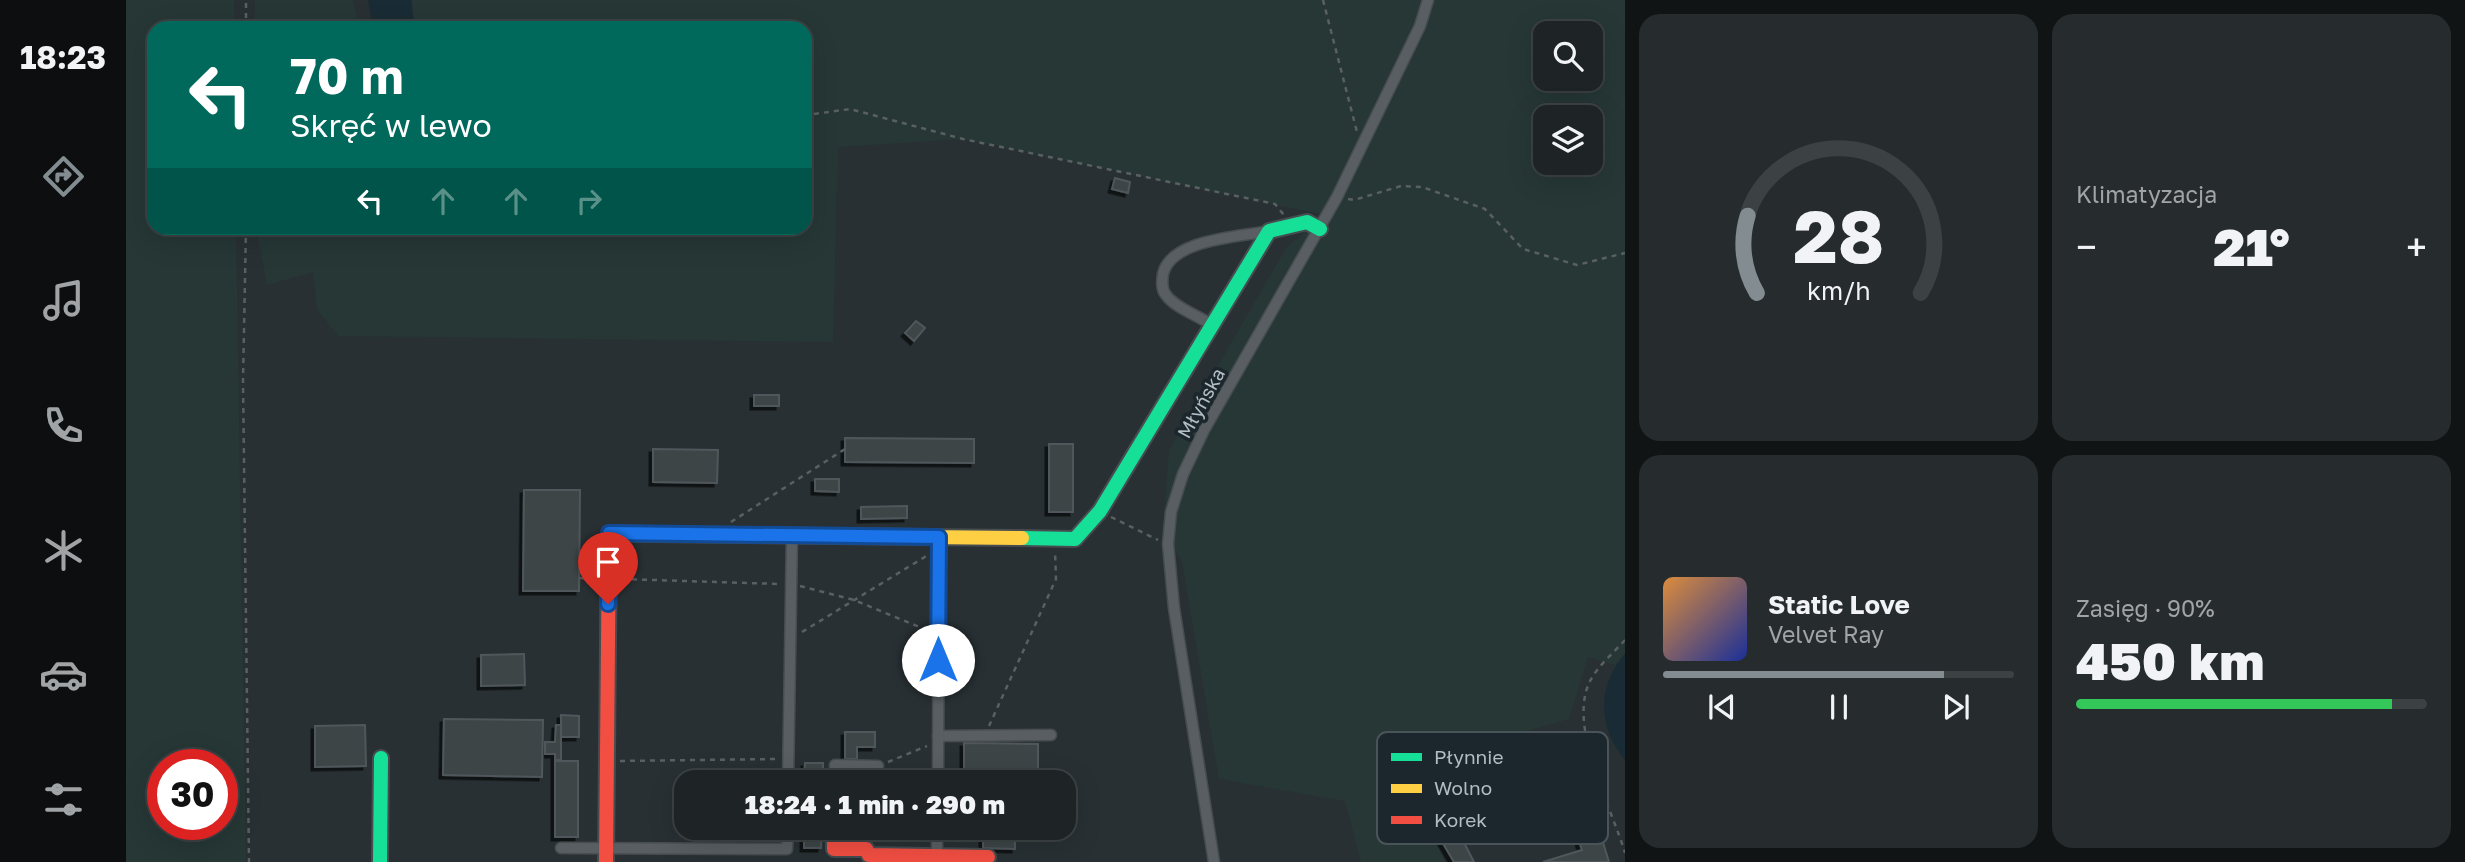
<!DOCTYPE html>
<html lang="pl">
<meta charset="utf-8">
<style>
:root{--surface:#1e2426;--page:#262c2e;--text:#f1f3f6;--muted:#a1a4a7;--line:#3c4143;--accent:#828c91}
body{margin:0;font-family:"Golos Text",sans-serif;background:var(--page);color:var(--text);height:100vh;display:flex;flex-direction:column;font-size:26px;white-space:nowrap}
*{box-sizing:border-box;margin:0}
p{font-size:23px;color:var(--muted)}
.icon{flex:none;width:38px;height:38px;fill:none;stroke:currentColor;stroke-width:2;stroke-linecap:round;stroke-linejoin:round}
.map{position:relative;flex:1;overflow:hidden}
.panel{display:flex;flex-direction:column;gap:14px;padding:14px;background:#101415;width:840px}
.panel>*{flex:none}
.hud{position:absolute;left:21px;top:21px;width:665px;height:214px;border-radius:21px;box-shadow:0 7px 28px #0002,0 0 0 2px var(--line);background:#00695c;color:#fff;overflow:hidden}
.buttons{position:absolute;left:1407px;top:21px;display:grid;gap:14px}
.buttons a{display:grid;place-items:center;width:70px;height:70px;border-radius:14px;background:var(--surface);box-shadow:0 7px 28px #0002,0 0 0 2px var(--line);font-size:35px}
.speed{position:absolute;left:21px;top:749px;display:flex;gap:14px;font-size:35px;font-weight:700;text-align:center}
.speed>*{display:grid;place-content:center;width:91px;height:91px;border-radius:50%;background:var(--surface);box-shadow:0 7px 28px #0002,0 0 0 2px var(--line);line-height:1}
.speed .limit{border:10px solid #d22;background:#fff;color:#111}
.pin{position:absolute;display:grid;place-items:center;width:60px;height:60px;color:#fff;margin:-72px -30px;border-radius:50% 50% 50% 0;rotate:-45deg;box-shadow:0 0 7px #0007}
.pin .icon{rotate:45deg}
.me{position:absolute;width:77px;margin:-38px;rotate:0deg;stroke-linejoin:round;filter:drop-shadow(0 0 5px #0008)}
.turn{display:flex;align-items:center;gap:24px;height:147px;padding:0 28px;font-size:32px}
.turn .icon{width:91px;height:91px;stroke-width:2.5}
.turn b{display:block;font-size:49px;line-height:60px}
.lanes{display:flex;align-items:center;height:66px;padding:0 28px;background:#0003;justify-content:center;gap:35px;direction:ltr}
.lanes .off{opacity:.35}
.big{font-size:52px;font-weight:800;line-height:1.1}
.panel .card{flex:1;display:flex;flex-direction:column;justify-content:center;gap:10px;min-width:0;padding:0 24px;border-radius:21px;background:var(--page)}
.panel .dial{align-items:center;gap:0}
.dial svg{height:182px;overflow:visible;fill:none;stroke:var(--line);stroke-width:7;stroke-linecap:round;text-anchor:middle}
.dial text{fill:var(--text);stroke:none}
.song{display:flex;align-items:center;gap:21px}
.cover{width:84px;height:84px;border-radius:10px;background:linear-gradient(135deg,hsl(30 70% 55%),hsl(230 70% 35%))}
.played{height:7px;border-radius:4px;background:linear-gradient(90deg,var(--accent) 80%,var(--line) 80%)}
.keys{display:flex;justify-content:space-around;direction:ltr}
.heat{display:flex;justify-content:space-between;align-items:center;font-size:38px;direction:ltr}
.charge{height:10px;border-radius:5px;background:linear-gradient(90deg,#34c759 90%,var(--line) 0)}
.panel .tiles{flex:1;display:grid;gap:14px;grid-template-columns:repeat(2,1fr)}
.trip{position:absolute;left:548px;top:770px;width:402px;height:70px;border-radius:21px;background:var(--surface);box-shadow:0 7px 28px #0002,0 0 0 2px var(--line);font-weight:800;line-height:70px;text-align:center}
main{display:flex;flex:1;min-height:0}
.menu{display:flex;flex-direction:column;width:126px;justify-content:space-around;align-items:center;background:#0c0e0f;color:var(--muted)}
.menu .icon{width:49px;height:49px}
.menu .on{color:var(--accent)}
.menu b{font-size:32px;color:var(--text)}
.map>svg:first-child{display:block}
</style>
<main>
<nav class="menu">
<b>18:23</b>
<svg class="icon on" aria-label="directions" viewBox="0 0 24 24"><path d="M12 3l9 9-9 9-9-9zM9 14v-3h6M13 9l2 2-2 2"/></svg>
<svg class="icon" aria-label="music" viewBox="0 0 24 24"><path d="M9 18V5l10-2v13"/><circle cx="6" cy="18" r="3"/><circle cx="16" cy="16" r="3"/></svg>
<svg class="icon" aria-label="phone" viewBox="0 0 24 24"><path d="M5 4h4l2 5-3 2q2 4 5 5l2-3 5 2v4C11 20 4 13 5 4z"/></svg>
<svg class="icon" aria-label="climate" viewBox="0 0 24 24"><path d="M12 3v18M4 7l16 10M4 17L20 7"/></svg>
<svg class="icon" aria-label="car" viewBox="0 0 24 24"><path d="M5 17H2v-5l4-1 3-4h7l3 4 3 1v5h-3M9 17h6M6 11h13"/><circle cx="7" cy="17" r="2"/><circle cx="17" cy="17" r="2"/></svg>
<svg class="icon" aria-label="filters" viewBox="0 0 24 24"><path d="M4 7h16M4 17h16"/><circle cx="9" cy="7" r="2"/><circle cx="15" cy="17" r="2"/></svg>
</nav>
<div class="map">
<svg width="1499" height="862" viewBox="0 0 1499 862">
<defs>
<filter id="shadow"><feDropShadow dx="-3.5" dy="3.5" stdDeviation="0" flood-color="#0009"/></filter>
</defs>
<rect width="100%" height="100%" fill="#283033"/>
<g fill="#263736" fill-rule="evenodd">
<path d="M0,0H108L109,28H28V228H110L120,862H0ZM37,765H96V824H37Z"/>
<polygon points="129,0 227,0 233,28 129,28"/>
<path d="M286,0H1499V654L1489,665L1462,657L1443,719L1352,745L1355,802L1368,804L1372,792L1385,795L1420,787L1431,801V825C1409,832 1389,833 1368,840L1354,826L1342,823L1333,829L1322,805L1308,788L1289,798L1319,862H1235L1219,801L1093,779L1056,561L1037,532L1043,450L1160,248L1199,215L837,139L712,147L707,342L212,336L191,309L187,272L141,285L130,228H679V28H300L289,26ZM1419,33H1465V79H1419ZM1419,117H1465V163H1419Z"/>
</g>
<g fill="#192b34">
<polygon points="242,0 285,0 288,28 247,28"/>
<path d="M1499,654V760C1472,729 1470,685 1499,654Z"/>
</g>
<g fill="#3d4447" stroke="#50575b" stroke-width="2" filter="url(#shadow)">
<polygon points="989,178 1004,182 1002,193 986,189"/>
<polygon points="790,321 799,328 788,341 779,333"/>
<rect x="628" y="395" width="25" height="11"/>
<polygon points="719,438 848,439 848,463 719,462"/>
<rect x="923" y="444" width="24" height="68"/>
<polygon points="527,449 592,450 591,483 527,482"/>
<polygon points="689,479 713,479 713,492 689,491"/>
<polygon points="398,490 454,490 453,591 397,591"/>
<polygon points="781,506 781,518 735,519 735,507"/>
<polygon points="398,654 399,685 355,686 355,655"/>
<polygon points="435,715 453,716 453,737 435,737"/>
<polygon points="318,719 417,720 416,777 317,775"/>
<polygon points="239,725 240,766 189,767 189,726"/>
<polygon points="430,725 435,725 435,760 429,760 429,754 419,754 419,742 429,742"/>
<polygon points="719,732 749,732 749,747 731,747 731,759 719,759"/>
<polygon points="838,743 912,744 912,772 889,771 889,782 857,782 857,769 838,769"/>
<rect x="429" y="761" width="23" height="76"/>
<polygon points="679,763 697,763 697,782 678,782"/>
<polygon points="1301,792 1307,803 1315,798 1348,862 1328,862 1290,798"/>
<polygon points="1472,826 1483,862 1417,862 1456,850 1450,833"/>
<polygon points="678,828 696,828 695,848 678,848"/>
<polygon points="857,828 889,828 889,849 857,848"/>
</g>
<g fill="none" stroke-linecap="round" stroke-linejoin="round">
<defs>
<g id="street">
<path d="M1086,325C1073,316 1049,308 1040,295C1035,289 1036,281 1037,274C1045,239 1113,237 1143,231"/>
<polyline points="812,736 925,735"/>
<polyline points="662,782 666,534"/>
<polyline points="709,782 709,765 752,766"/>
<polyline points="812,782 813,537"/>
<polyline points="435,848 661,849 662,828"/>
<polyline points="811,856 811,828"/>
<polyline points="1088,862 1048,608 1042,544 1045,512 1057,474 1078,430 1211,197 1294,26 1302,0"/>
</g>
<g id="fast">
<polyline points="896,538 949,539 974,511 1143,231 1181,222 1194,229"/>
<polyline points="254,862 255,758"/>
</g>
<polyline id="slow" points="529,534 896,538"/>
<g id="jam">
<polyline points="708,828 708,849 740,849 743,855 862,857"/>
<polyline points="480,862 483,533 529,534"/>
</g>
</defs>
<use href="#street" stroke="#464c50" stroke-width="13"/>
<use href="#fast" stroke="#464c50" stroke-width="18"/>
<use href="#slow" stroke="#464c50" stroke-width="18"/>
<use href="#jam" stroke="#464c50" stroke-width="18"/>
<g stroke="#5a6062" stroke-width="2.5" stroke-dasharray="5 5" stroke-linecap="butt">
<polyline points="1197,0 1231,132"/>
<polyline points="120,28 120,0"/>
<polyline points="688,114 724,109 837,139 1149,204 1158,215"/>
<polyline points="1222,199 1228,200 1275,186 1296,187 1359,209 1397,249 1451,265 1499,253"/>
<polyline points="120,228 117,381 123,862"/>
<polyline points="985,517 1032,540"/>
<polyline points="605,522 719,449"/>
<polyline points="453,578 472,579"/>
<polyline points="496,579 653,584"/>
<polyline points="674,586 728,600 803,631"/>
<polyline points="676,632 802,555"/>
<path d="M1499,640C1488,652 1472,666 1464,681C1441,727 1486,808 1499,853"/>
<polyline points="863,726 930,579 929,551"/>
<polyline points="494,761 652,759"/>
<polyline points="762,762 801,746"/>
</g>
<use href="#street" stroke="#585e61" stroke-width="10"/>
<use href="#fast" stroke="#16e098" stroke-width="14"/>
<use href="#slow" stroke="#ffcf43" stroke-width="14"/>
<use href="#jam" stroke="#f24e42" stroke-width="14"/>
</g>
<g fill="none" stroke-linecap="round" stroke-linejoin="round">
<defs>
<polyline id="route" points="482,604 483,533 813,537 812,660"/>
</defs>
<use href="#route" stroke="#114b97" stroke-width="18"/>
<use href="#route" stroke="#1a73e8" stroke-width="12"/>
</g>
<g text-anchor="middle" stroke-width="7" stroke-linejoin="round" paint-order="stroke">
<g font-size="19" fill="#b2bdc4" stroke="#1c272d">
<text transform="translate(1075 403) rotate(-61)" y="7">Młyńska</text>
</g>
</g>
<rect x="1251" y="732" width="231" height="112" rx="10" fill="#1c272d" stroke="#49545a" stroke-width="2"/>
<rect x="1265" y="753" width="31" height="8" fill="#16e098"/>
<rect x="1265" y="784" width="31" height="9" fill="#ffcf43"/>
<rect x="1265" y="816" width="31" height="8" fill="#f24e42"/>
<g font-size="19" fill="#b2bdc4">
<text x="1308" y="764">Płynnie</text>
<text x="1308" y="795">Wolno</text>
<text x="1308" y="827">Korek</text>
</g>
</svg>
<div class="buttons">
<a><svg class="icon" aria-label="search" viewBox="0 0 24 24"><circle cx="10" cy="10" r="6"/><path d="M15 15l6 6"/></svg></a>
<a><svg class="icon" aria-label="layers" viewBox="0 0 24 24"><path d="M12 4l9 5-9 5-9-5zM3 14l9 5 9-5"/></svg></a>
</div>
<div class="speed"><div class="limit">30</div></div>
<div class="pin" style="left:482px;top:604px;background:#d93025"><svg class="icon" aria-label="arrive" viewBox="0 0 24 24"><path d="M6 21V4h12l-3 4 3 4H6"/></svg></div>
<svg class="me" style="left:812px;top:660px" viewBox="-20 -20 40 40"><circle r="19" fill="#fff"/><path d="M0-13L10 11 0 6-10 11z" fill="#1a73e8"/></svg>
<div class="trip">18:24 · 1 min · 290 m</div>
<div class="hud">
<div class="turn"><svg class="icon" aria-label="left" viewBox="0 0 24 24"><path d="M17 20v-9H6M10 6l-5 5 5 5"/></svg><div><b>70 m</b>Skręć w lewo</div></div>
<div class="lanes"><svg class="icon" aria-label="left" viewBox="0 0 24 24"><path d="M17 20v-9H6M10 6l-5 5 5 5"/></svg><svg class="icon off" aria-label="ahead" viewBox="0 0 24 24"><path d="M12 20V5M6 11l6-6 6 6"/></svg><svg class="icon off" aria-label="ahead" viewBox="0 0 24 24"><path d="M12 20V5M6 11l6-6 6 6"/></svg><svg class="icon off" aria-label="right" viewBox="0 0 24 24"><path d="M7 20v-9h11M14 6l5 5-5 5"/></svg></div>
</div>
</div>
<section class="panel">
<div class="tiles">
<div class="card dial"><svg viewBox="0 0 100 80">
<path d="M14 69A42 42 0 1 1 86 69"/>
<path d="M14 69A42 42 0 0 1 10 35" stroke="#828c91"/>
<text x="50" y="56" font-size="32" font-weight="700">28</text>
<text x="50" y="72" font-size="11">km/h</text>
</svg></div>
<div class="card"><p>Klimatyzacja</p>
<div class="heat"><a>−</a><b class="big">21°</b><a>+</a></div>
</div>
<div class="card">
<div class="song"><i class="cover"></i><div><b>Static Love</b><p>Velvet Ray</p></div></div>
<div class="played"></div>
<div class="keys"><svg class="icon" aria-label="previous" viewBox="0 0 24 24"><path d="M18 5L8 12l10 7zM5 5v14"/></svg><svg class="icon" aria-label="pause" viewBox="0 0 24 24"><path d="M8 5v14M16 5v14"/></svg><svg class="icon" aria-label="next" viewBox="0 0 24 24"><path d="M6 5l10 7-10 7zM19 5v14"/></svg></div>
</div>
<div class="card"><p>Zasięg · 90%</p><b class="big">450 km</b><div class="charge"></div></div>
</div>
</section>
</main>
